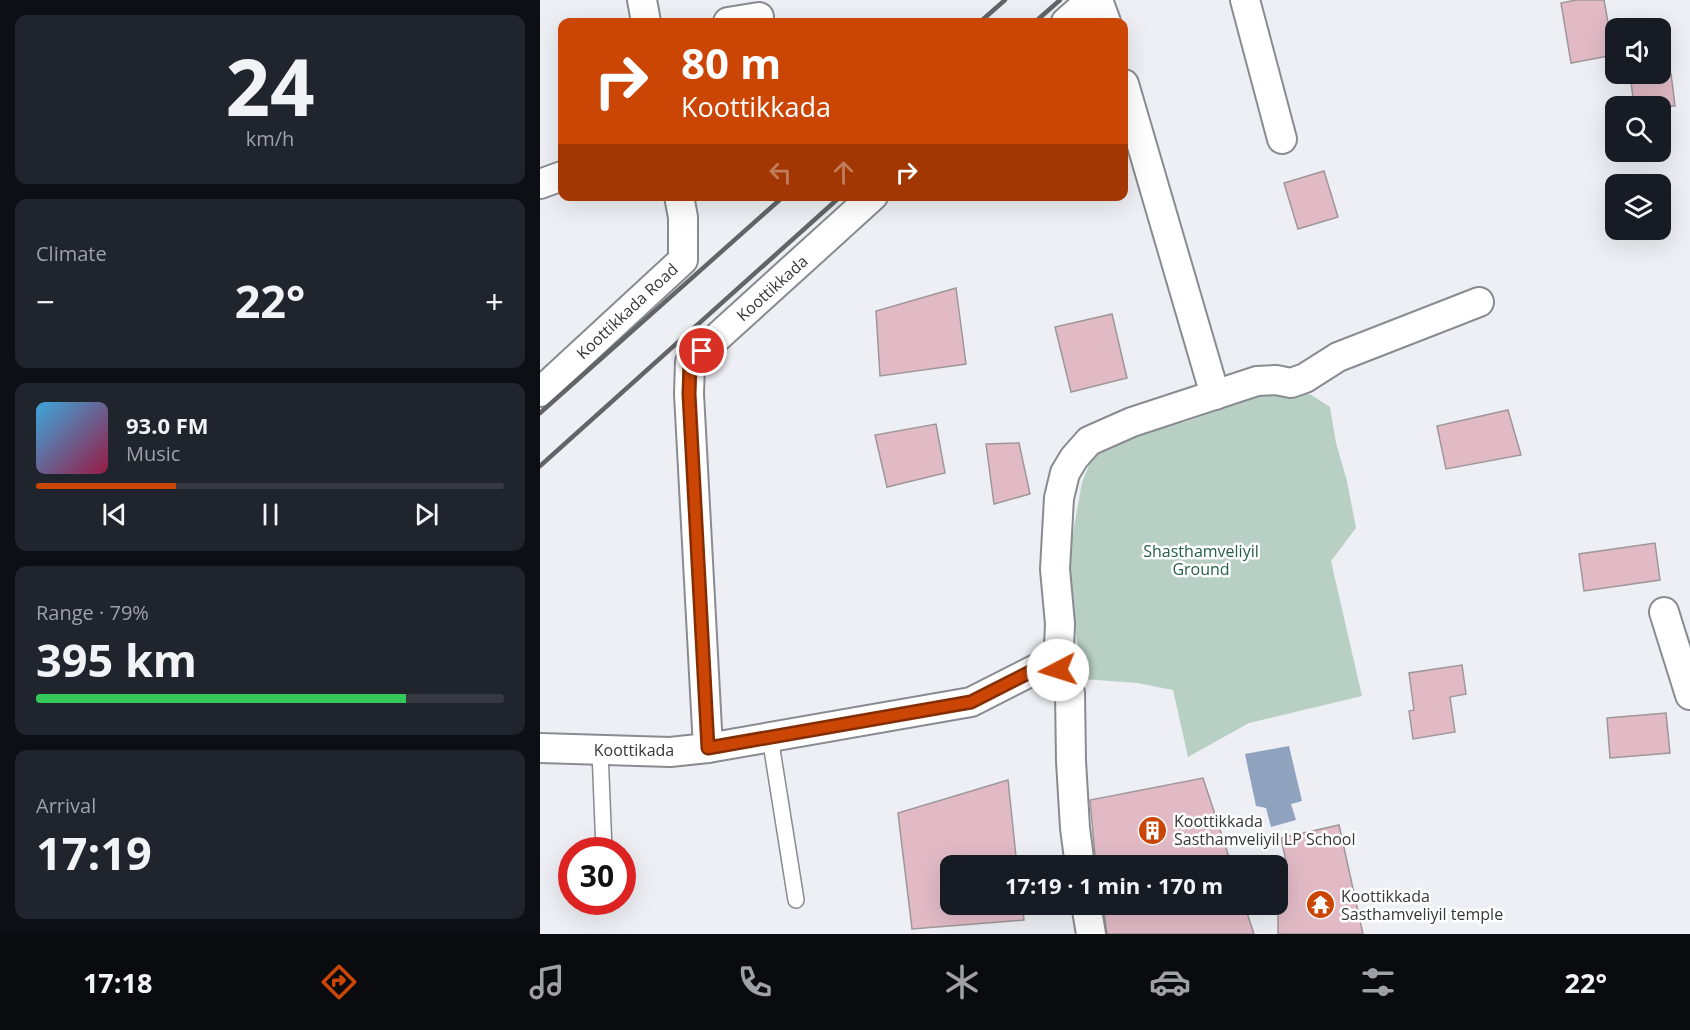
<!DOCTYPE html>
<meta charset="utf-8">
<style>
:root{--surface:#171b24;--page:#20242c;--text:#f1f3f6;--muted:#9ea1a6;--line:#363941;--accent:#cb4504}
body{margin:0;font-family:"Open Sans",sans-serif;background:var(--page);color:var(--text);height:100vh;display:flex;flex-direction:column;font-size:22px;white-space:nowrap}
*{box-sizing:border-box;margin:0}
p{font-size:20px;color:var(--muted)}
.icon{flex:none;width:33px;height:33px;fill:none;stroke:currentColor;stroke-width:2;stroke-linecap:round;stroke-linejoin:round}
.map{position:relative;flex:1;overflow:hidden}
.panel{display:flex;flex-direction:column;gap:15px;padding:15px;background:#0d0f14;width:540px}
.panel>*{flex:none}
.guide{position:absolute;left:18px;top:18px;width:570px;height:183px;border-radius:12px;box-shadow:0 6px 24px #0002;background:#cb4504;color:#fff;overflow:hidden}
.tools{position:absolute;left:1065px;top:18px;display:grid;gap:12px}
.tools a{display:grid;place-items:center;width:66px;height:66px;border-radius:12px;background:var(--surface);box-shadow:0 6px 24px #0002;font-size:30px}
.speed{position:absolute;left:18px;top:837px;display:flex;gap:12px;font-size:30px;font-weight:700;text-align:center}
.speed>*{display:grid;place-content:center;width:78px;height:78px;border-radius:50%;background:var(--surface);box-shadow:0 6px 24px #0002;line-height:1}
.speed .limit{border:9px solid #d22;background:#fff;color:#111}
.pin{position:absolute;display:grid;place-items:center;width:51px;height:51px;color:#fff;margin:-26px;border:3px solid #fff;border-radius:50%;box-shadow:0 2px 6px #0007}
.me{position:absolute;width:66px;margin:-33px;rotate:265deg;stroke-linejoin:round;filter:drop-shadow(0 0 4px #0008)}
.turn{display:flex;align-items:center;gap:21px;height:126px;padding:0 24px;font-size:27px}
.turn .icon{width:78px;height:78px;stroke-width:2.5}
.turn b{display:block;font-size:42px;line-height:51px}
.lanes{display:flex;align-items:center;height:57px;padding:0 24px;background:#0003;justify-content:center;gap:30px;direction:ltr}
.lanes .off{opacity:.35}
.big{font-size:45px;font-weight:700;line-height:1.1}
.panel .widget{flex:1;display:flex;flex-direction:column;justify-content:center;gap:9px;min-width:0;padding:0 21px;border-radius:12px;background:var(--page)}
.panel .dial{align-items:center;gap:0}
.dial b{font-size:78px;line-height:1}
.song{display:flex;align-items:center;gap:18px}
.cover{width:72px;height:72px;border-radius:9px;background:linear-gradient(135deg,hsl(200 70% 55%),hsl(340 70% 35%))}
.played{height:6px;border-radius:3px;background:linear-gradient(90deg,var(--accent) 30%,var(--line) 30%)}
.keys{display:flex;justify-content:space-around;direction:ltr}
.heat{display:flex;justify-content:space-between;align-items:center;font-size:33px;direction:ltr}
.charge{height:9px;border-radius:4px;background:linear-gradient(90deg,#34c759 79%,var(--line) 0)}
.trip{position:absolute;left:400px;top:855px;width:348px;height:60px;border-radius:12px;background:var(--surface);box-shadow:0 6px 24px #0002;font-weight:700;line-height:60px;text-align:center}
.dock{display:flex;height:96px;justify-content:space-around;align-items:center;background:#090b0e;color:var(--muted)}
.dock .icon{width:42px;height:42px}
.dock .selected{color:var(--accent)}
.dock b{font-size:27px;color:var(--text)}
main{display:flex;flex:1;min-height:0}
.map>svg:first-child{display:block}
</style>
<main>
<section class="panel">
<div class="widget dial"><b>24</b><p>km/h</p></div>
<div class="widget"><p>Climate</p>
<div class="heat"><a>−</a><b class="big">22°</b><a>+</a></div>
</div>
<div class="widget">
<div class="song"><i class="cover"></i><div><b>93.0 FM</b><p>Music</p></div></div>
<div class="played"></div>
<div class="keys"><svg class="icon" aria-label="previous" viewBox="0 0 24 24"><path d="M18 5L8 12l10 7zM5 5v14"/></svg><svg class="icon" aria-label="pause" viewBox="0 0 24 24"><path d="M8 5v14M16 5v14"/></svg><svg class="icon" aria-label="next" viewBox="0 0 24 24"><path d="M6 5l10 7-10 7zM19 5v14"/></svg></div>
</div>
<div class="widget"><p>Range · 79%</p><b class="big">395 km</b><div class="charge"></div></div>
<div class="widget"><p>Arrival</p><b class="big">17:19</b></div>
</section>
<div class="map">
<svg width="1150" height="934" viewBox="0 0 1150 934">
<rect width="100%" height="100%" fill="#edeff4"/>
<polygon fill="#b8d0c3" points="762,389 790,407 796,443 807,481 816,528 791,561 822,696 709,723 648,757 633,690 597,683 543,679 526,572 542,482 552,458 597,430 618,429 645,422 734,391"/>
<polygon fill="#8fa3bf" points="749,746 762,801 751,804 756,820 731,827 726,808 716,806 705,754"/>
<g fill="#e1bac6" stroke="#9e9799" stroke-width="1.5">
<polygon points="1036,0 1064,0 1074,55 1031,63 1021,3"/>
<polygon points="1090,74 1131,74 1135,106 1094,106"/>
<polygon points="784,171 798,217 758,229 744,183"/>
<polygon points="416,288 426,364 340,376 336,311"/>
<polygon points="572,314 587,378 531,392 515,327"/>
<polygon points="968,410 981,455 906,469 897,426"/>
<polygon points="396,424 405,473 347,487 335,435"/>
<polygon points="479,443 490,494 454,504 446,444"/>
<polygon points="1115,543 1120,580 1044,591 1039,554"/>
<polygon points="922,665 926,694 910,697 915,732 873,739 869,711 874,710 869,673"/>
<polygon points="1126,713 1130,753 1070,758 1067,718"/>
<polygon points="663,778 692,866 556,866 550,800"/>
<polygon points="468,780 477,866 411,866 411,904 482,904 484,920 372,929 358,813"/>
<polygon points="799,825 823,934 738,934 738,872 747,866 741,838"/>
<polygon points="563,904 704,904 714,934 567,934"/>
</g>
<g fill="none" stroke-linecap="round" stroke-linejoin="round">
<defs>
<g id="service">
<polyline points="230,737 256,900"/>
<polyline points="60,751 64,850"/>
</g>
<g id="minor">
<polyline points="102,0 106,22"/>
<polyline points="558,0 566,22"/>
<polyline points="705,0 742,139"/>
<polyline points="188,22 219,17"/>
<polyline points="526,22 551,0"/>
<polyline points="584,84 675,395"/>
<polyline points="0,184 22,176"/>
<polyline points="0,392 143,260 143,217 139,196"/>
<polyline points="1124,612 1150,695"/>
<polyline points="518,670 520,624 515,569 519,498 525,473 534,458 549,441 592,422 717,381 736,380 751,383 765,378 798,357 939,302"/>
<polyline points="0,748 130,752 168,748 431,702 496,669 518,670 530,693 531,761 535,828 540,866"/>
<polyline points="168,748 149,394 150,362 333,196"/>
<polyline points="546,904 551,934"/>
</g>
</defs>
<use href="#service" stroke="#898b90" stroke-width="18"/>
<use href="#minor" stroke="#898b90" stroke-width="32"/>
<use href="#service" stroke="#fff" stroke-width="15"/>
<use href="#minor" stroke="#fff" stroke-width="28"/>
<g stroke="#636467" stroke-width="4.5">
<polyline points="440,22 465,0"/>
<polyline points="495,22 520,0"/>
<polyline points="0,413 244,196"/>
<polyline points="0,466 301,196"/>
</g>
</g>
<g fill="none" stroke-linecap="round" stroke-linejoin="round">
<defs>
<polyline id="route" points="162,351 150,362 149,394 168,748 431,702 496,669 518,670"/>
</defs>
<use href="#route" stroke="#842d03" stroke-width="15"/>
<use href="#route" stroke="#cb4504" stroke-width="10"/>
</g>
<defs>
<symbol id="building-disc" viewBox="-11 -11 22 22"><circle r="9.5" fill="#cb4504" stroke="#fff"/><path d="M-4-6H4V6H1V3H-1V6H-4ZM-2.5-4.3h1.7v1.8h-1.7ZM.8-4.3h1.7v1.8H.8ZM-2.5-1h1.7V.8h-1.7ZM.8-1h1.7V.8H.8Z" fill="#fff"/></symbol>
<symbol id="temple-disc" viewBox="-11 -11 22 22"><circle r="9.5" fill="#cb4504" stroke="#fff"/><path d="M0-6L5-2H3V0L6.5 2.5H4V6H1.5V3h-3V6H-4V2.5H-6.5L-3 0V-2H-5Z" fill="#fff"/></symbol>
</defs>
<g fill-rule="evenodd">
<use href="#building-disc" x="596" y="814" width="33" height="33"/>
<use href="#temple-disc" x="764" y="888" width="33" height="33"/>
</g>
<g text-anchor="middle" stroke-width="5" stroke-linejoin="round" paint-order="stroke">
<g font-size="16" fill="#37383a" stroke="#fff">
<text transform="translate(232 288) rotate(-42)" y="6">Koottikkada</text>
<text transform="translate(87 311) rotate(-43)" y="6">Koottikkada Road</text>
<text x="94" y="756">Koottikada</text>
</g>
<g font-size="16" fill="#246046" stroke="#fff">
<text x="661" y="557">Shasthamveliyil<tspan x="661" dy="18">Ground</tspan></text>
</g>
<g font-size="16" fill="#37383a" stroke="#fff" text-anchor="start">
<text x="634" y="827">Koottikkada<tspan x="634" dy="18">Sasthamveliyil LP School</tspan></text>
<text x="801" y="902">Koottikkada<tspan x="801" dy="18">Sasthamveliyil temple</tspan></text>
</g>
</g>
</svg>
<div class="tools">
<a><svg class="icon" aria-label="sound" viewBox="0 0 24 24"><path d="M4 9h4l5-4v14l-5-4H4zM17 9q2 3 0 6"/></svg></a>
<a><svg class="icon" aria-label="search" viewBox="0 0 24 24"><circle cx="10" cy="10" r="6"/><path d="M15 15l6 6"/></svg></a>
<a><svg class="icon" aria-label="layers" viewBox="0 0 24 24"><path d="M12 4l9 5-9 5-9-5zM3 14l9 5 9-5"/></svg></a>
</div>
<div class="speed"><div class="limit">30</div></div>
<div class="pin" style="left:162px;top:351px;background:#d93025"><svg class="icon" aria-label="arrive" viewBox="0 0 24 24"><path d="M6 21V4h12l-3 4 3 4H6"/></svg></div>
<svg class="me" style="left:518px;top:670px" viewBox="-20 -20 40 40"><circle r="19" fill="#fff"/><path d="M0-13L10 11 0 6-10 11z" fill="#cb4504"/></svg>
<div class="trip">17:19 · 1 min · 170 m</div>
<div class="guide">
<div class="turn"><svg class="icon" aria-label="right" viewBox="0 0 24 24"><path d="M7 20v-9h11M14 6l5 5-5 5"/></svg><div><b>80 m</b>Koottikkada</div></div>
<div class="lanes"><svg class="icon off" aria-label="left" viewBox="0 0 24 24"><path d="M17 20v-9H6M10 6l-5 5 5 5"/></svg><svg class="icon off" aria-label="ahead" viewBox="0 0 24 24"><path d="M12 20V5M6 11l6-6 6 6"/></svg><svg class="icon" aria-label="right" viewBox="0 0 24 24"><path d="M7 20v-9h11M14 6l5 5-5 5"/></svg></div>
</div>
</div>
</main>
<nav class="dock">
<b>17:18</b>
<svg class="icon selected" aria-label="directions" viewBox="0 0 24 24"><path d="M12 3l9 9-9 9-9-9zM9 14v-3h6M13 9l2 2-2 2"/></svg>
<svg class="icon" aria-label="music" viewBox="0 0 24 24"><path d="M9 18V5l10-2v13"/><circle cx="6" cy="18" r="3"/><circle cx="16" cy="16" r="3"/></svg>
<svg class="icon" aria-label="phone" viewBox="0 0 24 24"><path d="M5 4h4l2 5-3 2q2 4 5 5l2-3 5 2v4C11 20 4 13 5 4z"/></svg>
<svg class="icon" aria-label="climate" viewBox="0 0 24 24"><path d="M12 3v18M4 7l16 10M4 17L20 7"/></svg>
<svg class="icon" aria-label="car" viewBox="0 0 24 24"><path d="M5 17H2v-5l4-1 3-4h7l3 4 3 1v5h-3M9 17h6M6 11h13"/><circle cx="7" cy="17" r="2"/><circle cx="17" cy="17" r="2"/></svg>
<svg class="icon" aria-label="filters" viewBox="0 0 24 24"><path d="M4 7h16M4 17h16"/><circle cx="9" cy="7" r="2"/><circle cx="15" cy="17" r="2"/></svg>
<b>22°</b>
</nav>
